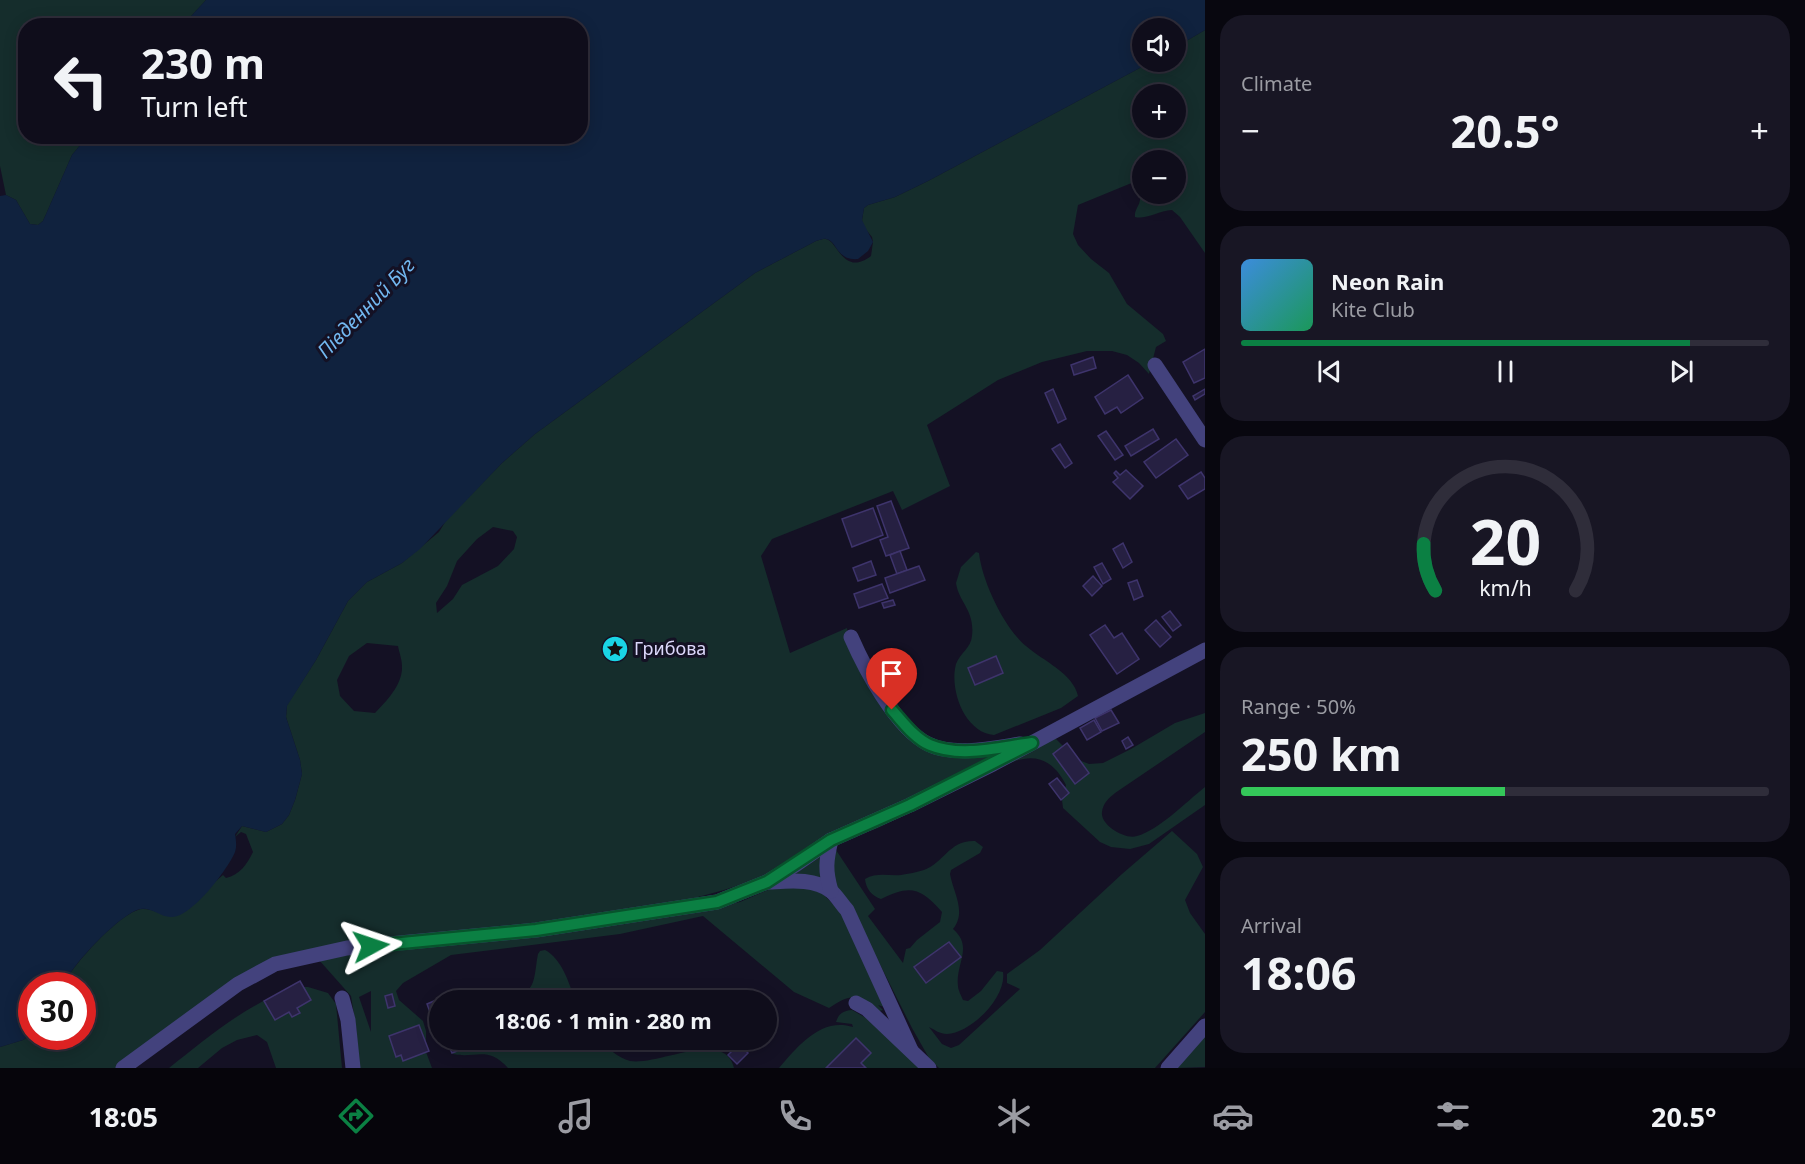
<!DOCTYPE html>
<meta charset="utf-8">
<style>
:root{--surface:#0f0d1b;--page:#181624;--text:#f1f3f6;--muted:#9b9ca3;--line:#2f2d3a;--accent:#0b8043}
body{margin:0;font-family:"Noto Sans",sans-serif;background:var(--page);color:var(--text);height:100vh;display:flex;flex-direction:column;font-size:22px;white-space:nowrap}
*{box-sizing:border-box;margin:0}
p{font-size:20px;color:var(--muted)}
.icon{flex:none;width:33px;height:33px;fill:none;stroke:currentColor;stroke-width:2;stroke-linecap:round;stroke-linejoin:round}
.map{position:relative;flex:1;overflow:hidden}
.details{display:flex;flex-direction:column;gap:15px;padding:15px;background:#08070f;width:600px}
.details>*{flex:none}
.top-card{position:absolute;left:18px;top:18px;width:570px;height:126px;border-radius:24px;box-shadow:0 3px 15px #0003,0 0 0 2px var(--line);background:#0f0d1b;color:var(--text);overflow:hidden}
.tools{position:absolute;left:1132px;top:18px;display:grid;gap:12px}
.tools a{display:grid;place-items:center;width:54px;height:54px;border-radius:50%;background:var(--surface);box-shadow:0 3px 15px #0003,0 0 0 2px var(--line);font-size:30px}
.speed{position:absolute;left:18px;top:972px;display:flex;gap:12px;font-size:30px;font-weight:700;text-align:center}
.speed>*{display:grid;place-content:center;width:78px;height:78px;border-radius:50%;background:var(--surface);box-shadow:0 3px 15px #0003,0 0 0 2px var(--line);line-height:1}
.speed .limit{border:9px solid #d22;background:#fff;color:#111}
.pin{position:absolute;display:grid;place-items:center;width:51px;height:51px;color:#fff;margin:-62px -26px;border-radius:50% 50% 50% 0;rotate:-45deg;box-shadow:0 0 6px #0007}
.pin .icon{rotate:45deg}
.me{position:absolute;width:66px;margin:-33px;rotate:85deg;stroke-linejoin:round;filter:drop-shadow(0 0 4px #0008)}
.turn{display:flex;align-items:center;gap:21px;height:126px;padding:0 24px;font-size:27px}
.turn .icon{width:78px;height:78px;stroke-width:2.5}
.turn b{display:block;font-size:42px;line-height:51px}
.big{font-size:45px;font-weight:700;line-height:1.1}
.details .widget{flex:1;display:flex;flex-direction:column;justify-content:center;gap:9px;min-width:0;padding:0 21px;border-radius:24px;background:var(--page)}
.details .dial{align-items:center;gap:0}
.dial svg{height:156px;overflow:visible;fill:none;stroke:var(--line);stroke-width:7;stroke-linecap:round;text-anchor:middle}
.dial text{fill:var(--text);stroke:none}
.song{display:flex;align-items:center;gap:18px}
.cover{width:72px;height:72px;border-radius:9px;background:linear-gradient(135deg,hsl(210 70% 55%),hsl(150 70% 35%))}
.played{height:6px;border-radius:3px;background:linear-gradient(90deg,var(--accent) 85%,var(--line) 85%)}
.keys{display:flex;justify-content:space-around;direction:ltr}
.heat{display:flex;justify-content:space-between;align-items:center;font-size:33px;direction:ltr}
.charge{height:9px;border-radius:4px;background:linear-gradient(90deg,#34c759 50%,var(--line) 0)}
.trip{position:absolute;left:429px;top:990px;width:348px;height:60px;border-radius:30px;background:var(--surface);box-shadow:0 3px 15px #0003,0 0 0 2px var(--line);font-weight:700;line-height:60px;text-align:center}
.dock{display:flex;height:96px;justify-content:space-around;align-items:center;background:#06050b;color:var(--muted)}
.dock .icon{width:42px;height:42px}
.dock .active{color:var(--accent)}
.dock b{font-size:27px;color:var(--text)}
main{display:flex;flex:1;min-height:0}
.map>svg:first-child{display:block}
</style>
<main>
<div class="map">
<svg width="1205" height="1068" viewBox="0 0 1205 1068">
<rect width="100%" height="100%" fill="#141124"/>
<g fill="#152d2c" fill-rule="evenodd">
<polygon points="0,0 206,0 183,25 26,26 26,136 87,137 72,155 43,221 38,225 30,224 16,200 6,195 0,166"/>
<path d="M1205,30V253L1180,217L1172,210C1158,211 1145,220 1135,217C1134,209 1141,205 1140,197C1139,192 1135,188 1134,182L1078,205L1073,234L1078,245L1091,259L1109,273L1127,304L1163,334L1166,341L1156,347L1149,374L1139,363L1127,355L1112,351H1087L1042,362L998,380L927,425L950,486L902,510L893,491L772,539L761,556L790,653L847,628L848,638L858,659L936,751L1056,739L1076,759L1089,764L1103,763L1131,749L1175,723L1205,713V732L1115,793C1109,798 1103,803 1102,812C1100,825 1125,840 1137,836C1159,830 1186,802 1205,787V805L1149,844L1130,849L1111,847L1100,842L1063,808L1062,800L1066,785C1053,759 1034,752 1008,764L878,828L848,839L758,879L724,890L661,907L270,962L117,1068H0V1047L23,1040L31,1034L32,1036H82V986L63,985C72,966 121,911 142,909C157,908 168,922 182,913C199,904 208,886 223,875L226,878C240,875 247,864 253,852L246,834L241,832L235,837L242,826L266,832L282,824L289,815L295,800L302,774L300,760L286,717L287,705L316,660L348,601L367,582L402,563L439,532L447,519L502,463L535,434L755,273L816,241C817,241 825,238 826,239C838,241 843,277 871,256L873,242L872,237L864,227L862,220L864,208L868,205L895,197L928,181L1151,62H1176V47ZM1143,94H1176V128H1143ZM1143,160H1176V194H1143ZM493,527L513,531L517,537L514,549L498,566L462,585L453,599L437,613L436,603L447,586L457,561L477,539ZM367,643L398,646C399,652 402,659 402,666C403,684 387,701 375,713L354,711L340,696L337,680L349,656Z"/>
<path d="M976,552L979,553C982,581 1004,628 1026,646C1043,661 1073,673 1078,696L1061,708L994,735C965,733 949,690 956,664C960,653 971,648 972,636C975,610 959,603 956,583L961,567Z"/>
<path d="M1172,831L1197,854L1203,867L1185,900L1190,913L1205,934V1012L1155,1068H939L929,1058L912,1028L850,905L833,886L832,857L836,850L875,909L868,916L903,963L906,949L910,948L917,940L940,922L942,912C920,887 910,885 881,899C872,896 866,889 865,879C877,872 888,876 901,875C908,874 917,872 924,870C944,863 949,840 975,841L983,847L980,853L951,870L950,874C953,892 967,912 953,929C974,947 955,964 958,986C958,990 961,995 963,1000L968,1001L981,991L997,971L1003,972C1007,997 971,1033 947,1034C940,1034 935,1030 929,1027L942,1044L951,1048L959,1045L1020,989L1007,983V974L1040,950L1122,874Z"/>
<polygon points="826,846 827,886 788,879"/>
<path d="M803,885L823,894L840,911L887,1008L878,1005L883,1010L876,1012C853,995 854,992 829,1008L794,992L703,916L620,934L451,955L403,983L396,991L399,1000L423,1021L426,1031V1052L432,1068H359L356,1027L351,996L319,960L330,956L700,910L740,902L770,889ZM371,991V1032L359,997Z"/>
<path d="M545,950C562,959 569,983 575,1000H478C496,996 525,1004 533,982C536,973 536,963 538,954L540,951Z"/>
<path d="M296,987H308L328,993L336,1004L342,1068H276L267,1042L257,1035L237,1040L222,1048L198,1068H169C208,1037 248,1003 296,987Z"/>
<path d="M852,1010L866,1018L920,1068H779C798,1046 821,1017 853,1027L852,1024L836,1022C839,1013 843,1011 852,1010Z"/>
<polygon points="1205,1036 1205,1067 1176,1068"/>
<path d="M448,1040H600C608,1048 618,1058 630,1061C658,1066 725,1028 734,1068H508C487,1045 476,1059 453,1054L448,1045Z"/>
</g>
<path fill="#10223e" d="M206,0H1205V30L1176,47V28H1143V62H1151L928,181L895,197L868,205L864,208L862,220L873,242L868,251L858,259C836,261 837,240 826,239C825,238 817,241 816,241L755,273L535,434L502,463L420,549L402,563L367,582L348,601L316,660L287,706L286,717L300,760L302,774L295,800L289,815L282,824L266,832L242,826L235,834C236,840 237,846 235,852C228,869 192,917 172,917C160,918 150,905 137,910C115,919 73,964 63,985L32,986L31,1034L23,1040L0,1047V196L6,195L16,200L30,224L38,225L43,221L72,155L87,137L580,136V26L183,25Z"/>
<g fill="#262042" stroke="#3e346c" stroke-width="1.5">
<polygon points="1205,349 1205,378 1194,383 1183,362"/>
<polygon points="1093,357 1096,368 1074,375 1071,365"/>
<polygon points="1128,375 1143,398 1121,413 1117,407 1105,414 1095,397"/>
<polygon points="1053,389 1066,419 1058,423 1045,393"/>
<polygon points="1205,389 1205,394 1195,400 1193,396"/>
<polygon points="1153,429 1159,439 1131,456 1125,446"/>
<polygon points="1106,431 1123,455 1115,460 1098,436"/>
<polygon points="1176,439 1188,455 1156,478 1144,462"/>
<polygon points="1060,444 1072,463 1065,468 1052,449"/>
<polygon points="1126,470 1143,486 1130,499 1113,482 1118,478 1114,473 1116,471 1120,475"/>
<polygon points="1201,472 1205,478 1205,489 1188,499 1179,486"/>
<polygon points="891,501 909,548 886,556 880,540 888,537 877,506"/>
<polygon points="873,508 883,535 852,547 842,519"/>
<polygon points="1123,543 1132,562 1123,568 1113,549"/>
<polygon points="900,551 907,570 897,574 890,555"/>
<polygon points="871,561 876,575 858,581 853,568"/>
<polygon points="1102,563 1111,579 1103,584 1094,567"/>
<polygon points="919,566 925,580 890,593 885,578"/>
<polygon points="1093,576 1102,586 1092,596 1083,586"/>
<polygon points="1137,580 1143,596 1134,600 1128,583"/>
<polygon points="882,584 888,598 859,608 854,594"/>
<polygon points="893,600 895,605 884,608 882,603"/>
<polygon points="1170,611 1181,625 1173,631 1162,617"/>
<polygon points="1156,620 1171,637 1160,647 1145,630"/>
<polygon points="1105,625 1114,638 1122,633 1139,659 1117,674 1090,635"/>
<polygon points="996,656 1003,673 975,685 968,668"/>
<polygon points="1111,710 1119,723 1102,731 1095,718"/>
<polygon points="1094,720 1101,732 1087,740 1080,728"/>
<polygon points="1128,737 1133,745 1126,749 1122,741"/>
<polygon points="1067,743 1089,773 1075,784 1053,754"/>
<polygon points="1057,778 1069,793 1061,800 1049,784"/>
<polygon points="949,942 961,957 926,983 914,967"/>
<polygon points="300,981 311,1000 297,1008 300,1013 292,1017 289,1012 275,1020 264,1001"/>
<polygon points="392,994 395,1006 388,1008 385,996"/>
<polygon points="448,995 450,1000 440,1000 440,1025 435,1026 427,1004"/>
<polygon points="419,1025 429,1051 403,1061 401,1055 396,1057 389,1036"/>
<polygon points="856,1038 871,1053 861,1063 866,1068 826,1068"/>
<polygon points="446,1040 463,1040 467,1047 452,1053"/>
<polygon points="739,1044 748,1053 737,1064 728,1055"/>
</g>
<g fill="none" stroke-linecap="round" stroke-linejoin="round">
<g stroke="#43427d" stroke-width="15">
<polyline points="1155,365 1205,440"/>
<path d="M851,637C865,669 896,728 928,744C953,757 994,748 1020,744"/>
<path d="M769,882C789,881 814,878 831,891C837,896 842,905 847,910L911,1050"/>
<path d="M831,891C825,870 826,861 831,840"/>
<polyline points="342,998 348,1020 353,1068"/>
<polyline points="856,1003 867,1009 929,1068"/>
<polyline points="123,1068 238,984 275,964 347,948 536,930 717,902 767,882 795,865 831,840 910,805 993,764 1205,650"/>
<polyline points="1168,1068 1205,1026"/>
</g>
</g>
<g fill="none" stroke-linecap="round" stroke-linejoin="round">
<defs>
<path id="route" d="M371,946L536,930L717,902L767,882L831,840L910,805L1032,743C1000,747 961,758 930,745C915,739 902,721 892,710"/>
</defs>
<use href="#route" stroke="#07532c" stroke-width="15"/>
<use href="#route" stroke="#0b8043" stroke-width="10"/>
</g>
<defs>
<symbol id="sight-disc" viewBox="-11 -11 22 22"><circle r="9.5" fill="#1ad4e5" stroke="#141124"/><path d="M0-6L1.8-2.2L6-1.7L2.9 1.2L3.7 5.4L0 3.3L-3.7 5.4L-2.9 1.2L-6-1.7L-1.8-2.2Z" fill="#111"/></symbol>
</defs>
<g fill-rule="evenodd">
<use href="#sight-disc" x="600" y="634" width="30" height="30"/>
</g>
<g text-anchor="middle" stroke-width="6" stroke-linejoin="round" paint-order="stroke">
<g font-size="18" fill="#dcd8fb" stroke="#141124" text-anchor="start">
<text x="634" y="655">Грибова</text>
</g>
<g font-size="20" font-style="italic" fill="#72b7ef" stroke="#141124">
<text transform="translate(366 308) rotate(-46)" y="7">Південний Буг</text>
</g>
</g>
</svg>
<div class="tools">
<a><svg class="icon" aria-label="sound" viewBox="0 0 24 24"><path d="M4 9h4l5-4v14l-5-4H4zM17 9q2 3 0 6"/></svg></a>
<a>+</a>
<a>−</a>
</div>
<div class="speed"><div class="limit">30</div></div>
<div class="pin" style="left:892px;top:710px;background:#d93025"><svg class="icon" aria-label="arrive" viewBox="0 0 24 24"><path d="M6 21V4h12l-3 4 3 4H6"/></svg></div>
<svg class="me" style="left:371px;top:946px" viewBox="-20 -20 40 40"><path d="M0-17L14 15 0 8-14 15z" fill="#0b8043" stroke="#fff" stroke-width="4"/></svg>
<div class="trip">18:06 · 1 min · 280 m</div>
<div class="top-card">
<div class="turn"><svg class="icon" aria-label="left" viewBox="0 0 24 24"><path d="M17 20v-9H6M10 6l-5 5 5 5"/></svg><div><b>230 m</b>Turn left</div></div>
</div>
</div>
<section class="details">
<div class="widget"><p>Climate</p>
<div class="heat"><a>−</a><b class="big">20.5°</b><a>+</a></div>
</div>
<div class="widget">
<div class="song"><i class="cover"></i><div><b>Neon Rain</b><p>Kite Club</p></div></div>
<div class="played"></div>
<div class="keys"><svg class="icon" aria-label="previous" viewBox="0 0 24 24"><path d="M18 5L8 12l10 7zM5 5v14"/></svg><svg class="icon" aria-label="pause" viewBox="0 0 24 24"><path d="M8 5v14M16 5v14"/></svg><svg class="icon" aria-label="next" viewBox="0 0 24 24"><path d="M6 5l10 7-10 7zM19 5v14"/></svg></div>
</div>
<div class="widget dial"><svg viewBox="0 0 100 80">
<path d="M14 69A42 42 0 1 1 86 69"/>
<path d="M14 69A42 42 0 0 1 8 45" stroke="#0b8043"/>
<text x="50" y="56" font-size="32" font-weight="700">20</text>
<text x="50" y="72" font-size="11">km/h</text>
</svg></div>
<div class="widget"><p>Range · 50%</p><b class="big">250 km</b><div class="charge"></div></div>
<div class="widget"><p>Arrival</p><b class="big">18:06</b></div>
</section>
</main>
<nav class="dock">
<b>18:05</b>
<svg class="icon active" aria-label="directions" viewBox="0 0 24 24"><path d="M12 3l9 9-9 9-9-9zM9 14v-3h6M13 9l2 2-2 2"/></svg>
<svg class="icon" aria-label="music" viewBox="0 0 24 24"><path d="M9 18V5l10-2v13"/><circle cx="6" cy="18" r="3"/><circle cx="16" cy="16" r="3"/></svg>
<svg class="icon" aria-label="phone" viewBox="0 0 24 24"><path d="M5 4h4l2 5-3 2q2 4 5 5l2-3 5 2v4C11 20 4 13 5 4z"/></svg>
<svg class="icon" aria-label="climate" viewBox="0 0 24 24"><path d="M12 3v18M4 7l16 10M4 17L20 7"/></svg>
<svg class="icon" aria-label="car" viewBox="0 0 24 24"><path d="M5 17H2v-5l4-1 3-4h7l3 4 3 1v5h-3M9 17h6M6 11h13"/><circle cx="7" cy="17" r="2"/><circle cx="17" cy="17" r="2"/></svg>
<svg class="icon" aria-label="filters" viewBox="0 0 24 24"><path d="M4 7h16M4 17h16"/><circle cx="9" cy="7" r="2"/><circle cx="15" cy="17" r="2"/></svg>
<b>20.5°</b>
</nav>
